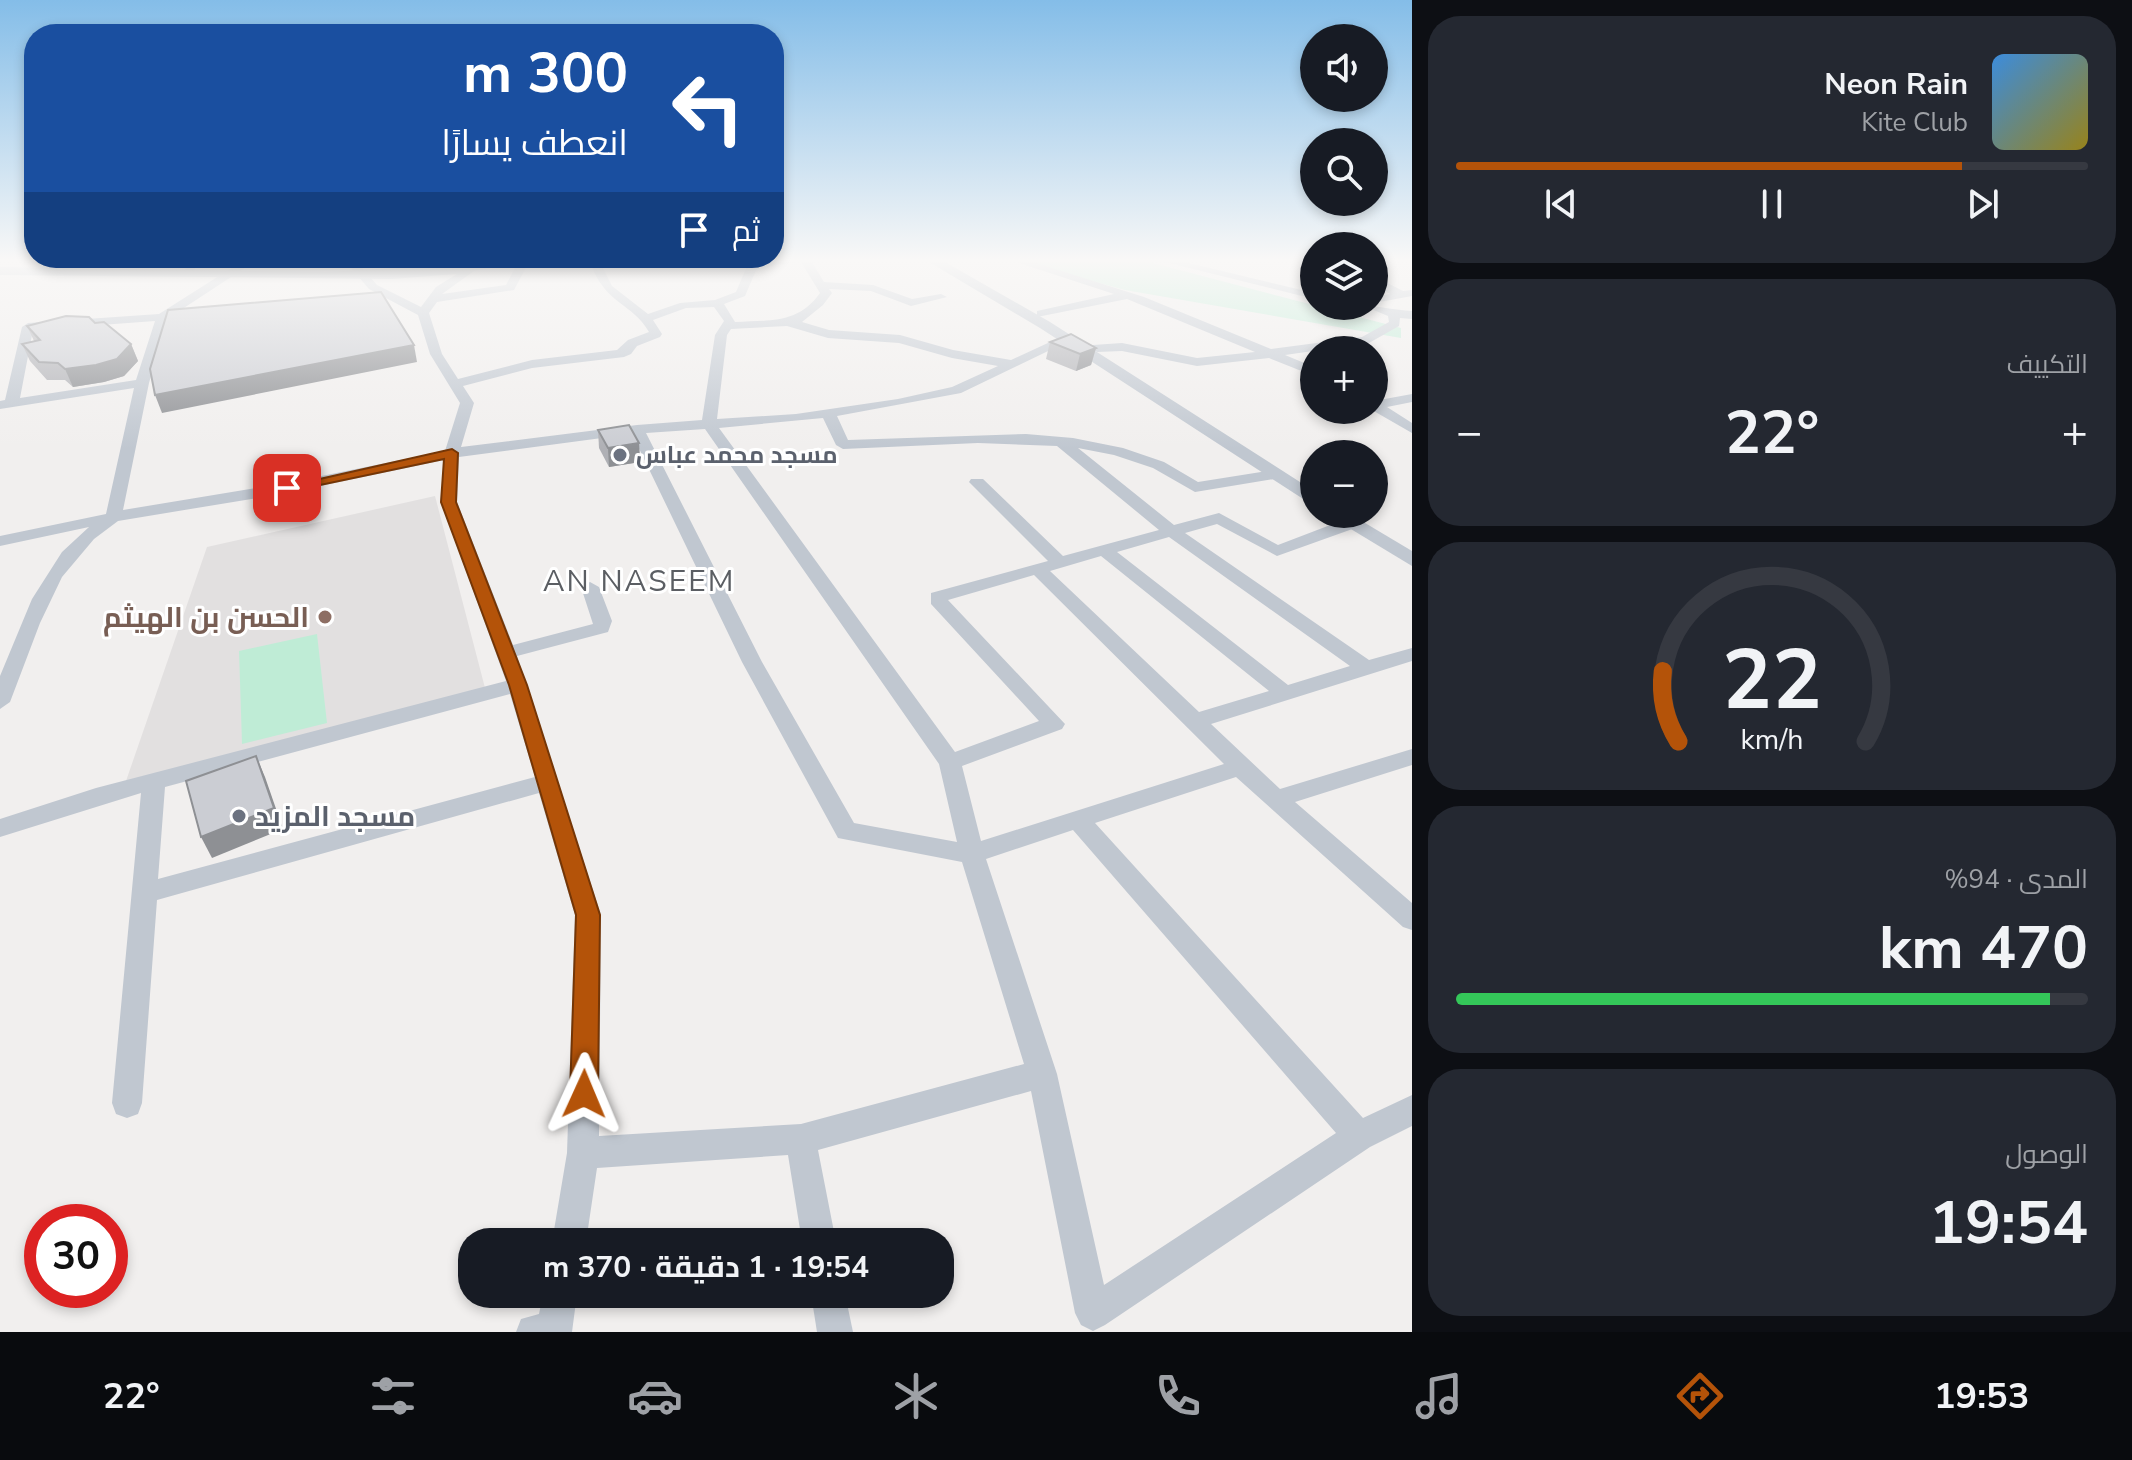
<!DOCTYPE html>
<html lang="ar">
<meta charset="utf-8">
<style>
:root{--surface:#171b24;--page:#242831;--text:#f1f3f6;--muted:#9ea1a6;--line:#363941;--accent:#b45309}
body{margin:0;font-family:"Nunito Sans",Cairo,sans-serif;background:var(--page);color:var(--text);direction:rtl;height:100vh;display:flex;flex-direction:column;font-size:30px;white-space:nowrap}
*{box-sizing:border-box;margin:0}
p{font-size:26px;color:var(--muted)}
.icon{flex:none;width:44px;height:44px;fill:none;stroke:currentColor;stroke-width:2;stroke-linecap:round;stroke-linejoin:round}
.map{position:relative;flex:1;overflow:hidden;direction:ltr}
.sheet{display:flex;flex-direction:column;gap:16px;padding:16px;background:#0d0f14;width:720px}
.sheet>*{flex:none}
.guide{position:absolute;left:24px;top:24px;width:760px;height:244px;border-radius:32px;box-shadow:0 4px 12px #0003;direction:rtl;background:#1a4fa0;color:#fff;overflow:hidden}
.controls{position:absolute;left:1300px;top:24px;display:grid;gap:16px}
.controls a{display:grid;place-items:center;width:88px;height:88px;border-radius:50%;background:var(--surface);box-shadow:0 4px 12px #0003;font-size:40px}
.speed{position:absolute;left:24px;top:1204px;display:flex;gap:16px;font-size:40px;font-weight:700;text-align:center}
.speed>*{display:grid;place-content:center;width:104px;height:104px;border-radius:50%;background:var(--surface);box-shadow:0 4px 12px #0003;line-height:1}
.speed .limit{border:12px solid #d22;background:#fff;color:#111}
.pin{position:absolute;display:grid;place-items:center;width:68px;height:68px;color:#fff;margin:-34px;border-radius:16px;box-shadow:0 4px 12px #0006}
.me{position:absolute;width:88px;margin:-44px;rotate:1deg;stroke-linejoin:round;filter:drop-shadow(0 0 6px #0008)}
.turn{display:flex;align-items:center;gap:28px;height:168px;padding:0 24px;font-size:36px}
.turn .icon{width:104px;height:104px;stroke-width:2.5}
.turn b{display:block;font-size:56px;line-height:68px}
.then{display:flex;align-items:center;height:76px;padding:0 24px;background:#0003;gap:16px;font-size:30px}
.big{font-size:60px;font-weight:700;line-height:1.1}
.sheet .widget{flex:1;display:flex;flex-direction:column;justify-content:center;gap:12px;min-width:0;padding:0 28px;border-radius:32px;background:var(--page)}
.sheet .dial{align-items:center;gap:0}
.dial svg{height:208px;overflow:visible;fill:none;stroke:var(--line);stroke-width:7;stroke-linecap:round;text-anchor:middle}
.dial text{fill:var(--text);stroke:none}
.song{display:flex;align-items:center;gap:24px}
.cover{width:96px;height:96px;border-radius:12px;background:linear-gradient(135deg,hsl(210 70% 55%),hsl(50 70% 35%))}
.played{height:8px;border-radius:4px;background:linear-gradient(90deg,var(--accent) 80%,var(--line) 80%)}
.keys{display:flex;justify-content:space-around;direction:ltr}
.heat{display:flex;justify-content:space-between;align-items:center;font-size:44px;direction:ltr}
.charge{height:12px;border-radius:6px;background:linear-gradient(90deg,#34c759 94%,var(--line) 0)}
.trip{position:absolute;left:458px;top:1228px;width:496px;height:80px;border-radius:32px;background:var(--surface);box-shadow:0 4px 12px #0003;font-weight:700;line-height:80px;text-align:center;direction:rtl}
.menu{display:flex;height:128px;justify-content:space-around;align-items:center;background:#090b0e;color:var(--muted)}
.menu .icon{width:56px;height:56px}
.menu .current{color:var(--accent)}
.menu b{font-size:36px;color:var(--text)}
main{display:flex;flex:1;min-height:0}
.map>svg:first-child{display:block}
</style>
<main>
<section class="sheet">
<div class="widget">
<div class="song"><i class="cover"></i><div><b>Neon Rain</b><p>Kite Club</p></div></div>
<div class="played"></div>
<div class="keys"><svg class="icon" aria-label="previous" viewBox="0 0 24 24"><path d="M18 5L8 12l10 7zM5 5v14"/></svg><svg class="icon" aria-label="pause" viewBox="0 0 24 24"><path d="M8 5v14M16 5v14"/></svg><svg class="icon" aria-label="next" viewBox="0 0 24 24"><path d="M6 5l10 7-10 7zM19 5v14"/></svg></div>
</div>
<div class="widget"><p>التكييف</p>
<div class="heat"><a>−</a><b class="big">22°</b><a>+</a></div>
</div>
<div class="widget dial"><svg viewBox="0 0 100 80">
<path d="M14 69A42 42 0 1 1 86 69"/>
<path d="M14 69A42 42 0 0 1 8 42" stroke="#b45309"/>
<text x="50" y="56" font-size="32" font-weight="700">22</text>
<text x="50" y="72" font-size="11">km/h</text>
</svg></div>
<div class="widget"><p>المدى · 94%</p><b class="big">470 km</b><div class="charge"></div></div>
<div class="widget"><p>الوصول</p><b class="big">19:54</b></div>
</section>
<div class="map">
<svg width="1412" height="1332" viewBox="0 0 1412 1332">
<rect width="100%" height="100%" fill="#f1efee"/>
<polygon fill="#e2e0e0" points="435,496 485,688 126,781 207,547"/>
<g fill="#bfecd6">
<polygon points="1021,262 1149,262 1401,328 1401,338 1125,290"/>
<polygon points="317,634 327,723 242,744 239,651"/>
</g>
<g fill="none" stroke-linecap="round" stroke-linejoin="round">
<g fill="#c0c7d0" fill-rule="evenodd">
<polygon points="187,262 197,262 194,273 185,271"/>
<path d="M241,262H254L167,319L149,383L123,510L287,483L445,451L460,403L430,354L418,315L369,289L346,262H357L377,285L421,307L436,287L465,269L474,271L442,294L506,285L518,262H529L514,290L437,302L429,313L442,354L458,379L532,360L617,350L628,340L649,332C633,303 605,305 590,262H600L612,286L648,314L680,303L715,300L736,292L747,266L741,262H796L757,268L745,296L724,304L735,322C770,320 798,324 820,293L801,262H812L824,282L873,285L912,299L941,294L947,297L911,306L871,291L829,289L832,293L823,305L802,322L829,330L900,335L953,350L1011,360L1063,336L1073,339L961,393L837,416L848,440L1026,434L1073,438L1123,448L1164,462L1198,482L1274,470L1280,472V478L1195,492L1153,468L1114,455L1078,448L1174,525L1219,513L1278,545L1346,519H1358V527L1277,556L1217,524L1185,533L1369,660L1412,648V661L1211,724L1280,789L1412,749V765L1295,802L1412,903V930L1403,927L1236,777L1095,823L1363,1118L1412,1095V1126L1370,1147L1105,1325L1093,1331L1081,1325L1075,1313L1031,1091L818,1150L836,1242H802L788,1155L597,1168L586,1242H552L567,1153L575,915L539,793L157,900L142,1103L138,1114L127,1118L116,1114L112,1103L141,793L0,837V819L96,788L506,681L441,502L444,460L287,493L118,521L94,539L62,577L40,623L10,702L0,709V676L32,599L62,552L89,527L0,546V536L106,514L134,388L0,409V401L5,400L22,327L28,323L159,314ZM714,307L724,321L715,335L702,420L637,425L461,447L474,403L463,386L532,368L624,357L631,354L637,346L660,337L662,334L653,320L686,308ZM155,321L136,380L20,398L33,330ZM787,326L828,338L899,343L952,358L998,366L952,387L898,399L796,414L717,419L727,335L731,329ZM823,418L836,445L843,449L978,443L1057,446L1159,530L1063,556L983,479H971L969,482L1048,561L931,593V604L1039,721L955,752L719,428ZM705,429L939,764L957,842L854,823L762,662L646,433ZM632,434L742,662L838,838L962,862L1024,1064L801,1124L599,1136L601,915L517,656L608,632L612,621L599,587L590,582L581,587L593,624L513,645L457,502L459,457ZM1169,537L1350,666L1288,685L1117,552ZM1101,556L1269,691L1199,712L1050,571ZM1034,575L1224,764L981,841L962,766L1062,729L1065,724L948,600ZM510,694L535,777L158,879L165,787ZM1073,830L1336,1133L1104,1285L1057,1074L986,859Z"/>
<path d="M1016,262H1033L1144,297L1271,349L1362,337L1389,322L1388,316L1364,306C1381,306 1393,310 1412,311V319L1400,318L1399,326L1369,343L1285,355L1314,367V376L1269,358L1197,366L1122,351L1097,352L1091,348L1093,345L1122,343L1197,358L1255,352L1127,299L1037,317V311L1114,294Z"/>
<polygon points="1165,262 1185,262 1314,293 1314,299"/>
<polygon points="1374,276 1403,291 1412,290 1412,296 1374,303 1374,297 1390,294 1374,284"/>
<polygon points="1412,394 1412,402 1387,407 1412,423 1412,433 1372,410 1374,401"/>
<polygon points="543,1294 577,1294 572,1332 516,1332 521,1319 539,1314"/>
<polygon points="811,1294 845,1294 853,1332 817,1332"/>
</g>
<g fill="#c0c7d0" fill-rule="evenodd">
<polygon points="488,262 526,262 457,274 392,279 0,275 0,267 327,272"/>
<polygon points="929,262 945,262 1050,322 1314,491 1314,506 1040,328"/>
<polygon points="1326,514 1350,514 1412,551 1412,566"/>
</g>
</g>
<g fill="#afb0b5">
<polygon points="95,323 131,344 138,361 124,376 104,382 73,387 65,380 47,380 30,361 22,344 34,341 27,326"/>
<polygon points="1050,342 1096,348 1091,365 1076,371 1046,359"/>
<polygon points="598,430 639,443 640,462 609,467 599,448"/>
</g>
<g fill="#8e9094">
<polygon points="131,344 138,361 124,376 104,382 73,387 65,369"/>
<polygon points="414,345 417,362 162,413 155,395"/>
<polygon points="1096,348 1091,365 1076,371 1080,354"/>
<polygon points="639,443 640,462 609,467 608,448"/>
<polygon points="256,756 265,777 283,829 212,858 201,837"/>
</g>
<g fill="#cbcdd3" stroke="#8e9094" stroke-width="2">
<polygon points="381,292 414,345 155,395 150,369 168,310"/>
<polygon points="66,316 89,317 95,323 104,322 131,344 117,359 96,365 65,369 58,363 39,362 22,344 40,340 27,326"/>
<polygon points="1071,334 1096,348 1080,354 1050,342"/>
<polygon points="629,425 639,443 608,448 598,430"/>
<polygon points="256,756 274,808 201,837 186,781"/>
</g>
<linearGradient id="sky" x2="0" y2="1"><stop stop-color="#84bde8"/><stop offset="0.58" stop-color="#f9f8f7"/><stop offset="1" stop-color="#f9f8f7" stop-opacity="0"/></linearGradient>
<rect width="1412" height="449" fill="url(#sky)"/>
<polygon fill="#b45309" stroke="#753606" stroke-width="2" points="452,449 458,453 456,502 527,685 600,915 598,1094 594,1103 584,1107 574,1103 570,1094 576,915 509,685 441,502 444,459 287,492 280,488"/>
<g fill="#6b7280" stroke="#fff" stroke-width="3">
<circle cx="620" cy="455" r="8"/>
<circle cx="239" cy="816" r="8"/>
</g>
<circle fill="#8d6e63" stroke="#fff" stroke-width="3" cx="325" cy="617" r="8"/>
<g text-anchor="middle" stroke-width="6" stroke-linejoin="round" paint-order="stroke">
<g font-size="24" font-weight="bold" fill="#5b616d" stroke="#fff" text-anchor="start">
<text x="636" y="463">مسجد محمد عباس</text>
</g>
<g font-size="28" font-weight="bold" fill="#785e54" stroke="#fff" text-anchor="end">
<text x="309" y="627">الحسن بن الهيثم</text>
</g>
<g font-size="28" font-weight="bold" fill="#5b616d" stroke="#fff" text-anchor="start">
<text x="255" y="826">مسجد المزيد</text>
</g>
<g font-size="30" letter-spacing="2" fill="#5b5e63" stroke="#fff">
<text x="639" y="591">AN NASEEM</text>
</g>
</g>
</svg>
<div class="controls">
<a><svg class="icon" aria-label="sound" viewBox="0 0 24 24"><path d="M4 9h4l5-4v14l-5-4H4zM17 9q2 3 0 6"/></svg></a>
<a><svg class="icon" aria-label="search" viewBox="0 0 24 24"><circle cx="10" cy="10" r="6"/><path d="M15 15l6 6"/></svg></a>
<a><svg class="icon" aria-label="layers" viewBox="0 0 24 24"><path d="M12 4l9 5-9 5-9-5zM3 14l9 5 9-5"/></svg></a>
<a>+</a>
<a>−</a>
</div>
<div class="speed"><div class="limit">30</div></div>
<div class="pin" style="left:287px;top:488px;background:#d93025"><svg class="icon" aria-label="arrive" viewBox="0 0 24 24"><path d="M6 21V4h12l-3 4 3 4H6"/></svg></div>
<svg class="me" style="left:584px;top:1094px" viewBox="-20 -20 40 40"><path d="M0-17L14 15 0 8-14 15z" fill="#b45309" stroke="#fff" stroke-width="4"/></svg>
<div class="trip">19:54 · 1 دقيقة · 370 m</div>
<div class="guide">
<div class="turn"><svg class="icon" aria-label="left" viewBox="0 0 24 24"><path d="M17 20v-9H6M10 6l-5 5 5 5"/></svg><div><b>300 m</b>انعطف يسارًا</div></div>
<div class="then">ثم<svg class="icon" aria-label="arrive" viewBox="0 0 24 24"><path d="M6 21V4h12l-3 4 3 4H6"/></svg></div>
</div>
</div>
</main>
<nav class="menu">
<b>19:53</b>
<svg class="icon current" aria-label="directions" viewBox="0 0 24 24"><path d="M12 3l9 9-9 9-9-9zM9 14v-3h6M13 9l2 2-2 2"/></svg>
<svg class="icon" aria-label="music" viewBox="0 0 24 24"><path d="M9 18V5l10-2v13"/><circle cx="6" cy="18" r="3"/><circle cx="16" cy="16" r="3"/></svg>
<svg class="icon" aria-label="phone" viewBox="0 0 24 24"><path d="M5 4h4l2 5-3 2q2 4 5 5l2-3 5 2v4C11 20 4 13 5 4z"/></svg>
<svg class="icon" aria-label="climate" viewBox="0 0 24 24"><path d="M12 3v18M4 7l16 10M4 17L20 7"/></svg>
<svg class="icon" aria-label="car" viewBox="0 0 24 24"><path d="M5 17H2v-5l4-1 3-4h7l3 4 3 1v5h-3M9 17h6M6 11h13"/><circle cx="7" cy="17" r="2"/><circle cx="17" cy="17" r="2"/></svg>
<svg class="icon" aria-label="filters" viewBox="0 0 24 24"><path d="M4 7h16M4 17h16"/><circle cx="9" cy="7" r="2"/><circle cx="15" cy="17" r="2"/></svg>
<b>22°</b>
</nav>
